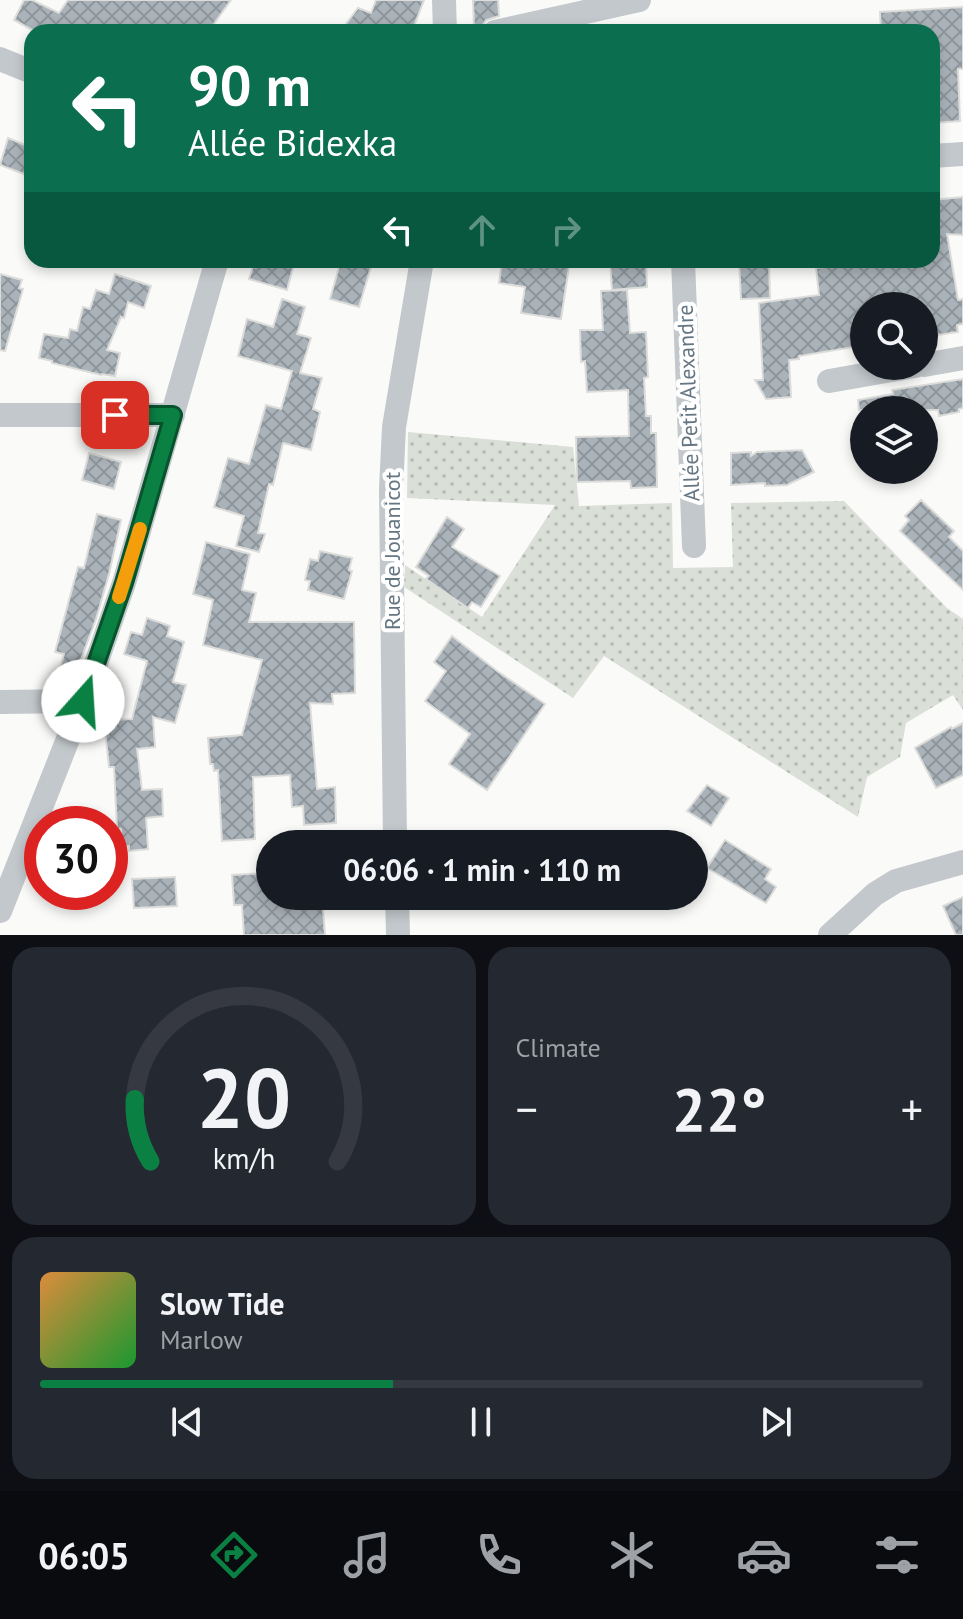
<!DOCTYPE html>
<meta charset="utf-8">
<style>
:root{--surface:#171b24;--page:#242831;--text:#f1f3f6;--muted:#9ea1a6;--line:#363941;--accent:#0b8043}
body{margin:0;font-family:"PT Sans",sans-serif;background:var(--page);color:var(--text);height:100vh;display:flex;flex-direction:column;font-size:30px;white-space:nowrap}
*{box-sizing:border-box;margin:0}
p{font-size:26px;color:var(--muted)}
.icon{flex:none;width:44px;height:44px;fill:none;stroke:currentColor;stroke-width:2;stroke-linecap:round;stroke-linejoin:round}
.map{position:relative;height:935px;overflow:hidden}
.details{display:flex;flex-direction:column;gap:12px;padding:12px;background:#0d0f14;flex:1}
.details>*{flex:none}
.hud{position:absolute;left:24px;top:24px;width:916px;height:244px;border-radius:24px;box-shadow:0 4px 12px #0003;background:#0b6e4f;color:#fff;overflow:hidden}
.fabs{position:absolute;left:850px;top:292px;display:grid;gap:16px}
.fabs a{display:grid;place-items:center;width:88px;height:88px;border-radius:50%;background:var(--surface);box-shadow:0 4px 12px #0003;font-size:40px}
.speed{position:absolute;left:24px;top:806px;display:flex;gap:16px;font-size:40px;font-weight:700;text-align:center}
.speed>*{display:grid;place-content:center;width:104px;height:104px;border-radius:50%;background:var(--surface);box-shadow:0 4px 12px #0003;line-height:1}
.speed .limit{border:12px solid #d22;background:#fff;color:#111}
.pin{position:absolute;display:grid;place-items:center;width:68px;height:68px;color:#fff;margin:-34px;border-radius:16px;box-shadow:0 4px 12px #0006}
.me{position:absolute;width:88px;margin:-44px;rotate:19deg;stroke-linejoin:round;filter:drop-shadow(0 0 6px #0008)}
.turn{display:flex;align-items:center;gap:28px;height:168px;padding:0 32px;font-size:36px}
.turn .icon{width:104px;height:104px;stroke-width:2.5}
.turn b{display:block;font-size:56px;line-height:68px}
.lanes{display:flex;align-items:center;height:76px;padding:0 32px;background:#0003;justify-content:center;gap:40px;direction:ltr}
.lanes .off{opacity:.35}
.big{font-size:60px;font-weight:600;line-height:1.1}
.details .widget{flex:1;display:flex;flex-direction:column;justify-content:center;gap:12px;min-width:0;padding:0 28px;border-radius:24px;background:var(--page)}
.details .dial{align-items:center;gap:0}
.dial svg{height:208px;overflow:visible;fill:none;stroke:var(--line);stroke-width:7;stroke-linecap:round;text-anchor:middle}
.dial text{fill:var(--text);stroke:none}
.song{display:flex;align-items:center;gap:24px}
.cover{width:96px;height:96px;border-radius:12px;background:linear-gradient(135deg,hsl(30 70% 55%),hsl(130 70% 35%))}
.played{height:8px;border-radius:4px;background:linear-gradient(90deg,var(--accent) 40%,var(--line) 40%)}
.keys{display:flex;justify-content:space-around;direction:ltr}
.heat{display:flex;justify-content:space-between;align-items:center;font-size:44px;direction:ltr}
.details .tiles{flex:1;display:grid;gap:12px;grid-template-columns:1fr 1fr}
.widget:last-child{grid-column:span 2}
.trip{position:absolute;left:256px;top:830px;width:452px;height:80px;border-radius:40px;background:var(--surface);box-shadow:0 4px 12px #0003;font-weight:600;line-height:80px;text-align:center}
.tab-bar{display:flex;height:128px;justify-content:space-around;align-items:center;background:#090b0e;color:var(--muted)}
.tab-bar .icon{width:56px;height:56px}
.tab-bar .active{color:var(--accent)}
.tab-bar b{font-size:36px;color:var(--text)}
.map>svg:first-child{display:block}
</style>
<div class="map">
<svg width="963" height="935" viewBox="0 0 963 935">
<defs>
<pattern id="grass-dots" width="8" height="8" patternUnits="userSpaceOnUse" patternTransform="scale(2)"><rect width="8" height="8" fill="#dadfd7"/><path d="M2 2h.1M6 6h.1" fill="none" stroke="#b4b9b4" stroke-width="1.8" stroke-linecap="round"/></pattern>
<pattern id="building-cross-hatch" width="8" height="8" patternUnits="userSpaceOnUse" patternTransform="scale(2)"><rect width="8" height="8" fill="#aab3b9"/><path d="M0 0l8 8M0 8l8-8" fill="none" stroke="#8e969c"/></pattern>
</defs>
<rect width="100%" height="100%" fill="#fafaf8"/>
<polygon fill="url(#grass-dots)" points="408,432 573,447 579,506 672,503 673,568 733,567 731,503 844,501 947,608 963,619 963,710 953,695 906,723 900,757 867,777 858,817 604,656 573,698 404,587 405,565 482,617 555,505 407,498"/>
<g fill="url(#building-cross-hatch)" stroke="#dcdcda" stroke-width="2">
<polygon points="24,0 32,0 59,13 68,0 231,0 208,32 36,32 14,20"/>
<polygon points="376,0 424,0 413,29 417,32 340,32 358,8 371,13"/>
<polygon points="473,0 498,0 499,16 486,20 481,28 474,29"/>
<polygon points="963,7 963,69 958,69 960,121 933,123 932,32 881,32 880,12"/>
<polygon points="8,138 32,148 32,177 0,165"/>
<polygon points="963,197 963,235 947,234 958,300 963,299 963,324 957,325 958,332 924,337 924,306 864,306 864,338 853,339 854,347 799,356 799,359 789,360 791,397 766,399 755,380 763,380 759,303 819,295 816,268 892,260 932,260 932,200"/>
<polygon points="255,260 295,260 287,290 249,279"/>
<polygon points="341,260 373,260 359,307 330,299"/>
<polygon points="502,260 570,260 561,319 521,313 525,287 499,283"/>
<polygon points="610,260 646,260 647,287 612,290"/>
<polygon points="739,260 769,260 770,298 741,299"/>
<polygon points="0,274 22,280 19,288 23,289 5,351 0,350"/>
<polygon points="115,274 151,286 144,308 128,302 124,318 121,317 107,350 120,353 115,376 102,374 101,375 52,363 52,361 39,358 44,334 68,338 70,329 77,331 83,307 90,309 96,290 109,294"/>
<polygon points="627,290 630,333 646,332 648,377 644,378 646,416 651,416 651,433 656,433 657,487 631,488 630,481 577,482 576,437 629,436 628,390 587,392 585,361 581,362 580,330 603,330 601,291"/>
<polygon points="282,299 305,307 297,334 311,338 300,373 322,378 313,409 320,412 311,450 283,443 273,485 269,484 258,533 265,534 259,552 236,546 244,516 214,507 228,458 249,464 266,405 281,409 292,371 238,356 247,319 273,327"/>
<polygon points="963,379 963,408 959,409 959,412 939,416 938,410 859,410 858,400 893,394 892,390"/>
<polygon points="802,450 814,472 787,485 765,486 765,483 731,485 731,453 751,452 751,456 757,452"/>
<polygon points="89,453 121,462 114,489 82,480"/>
<polygon points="921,500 954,531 949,537 963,551 963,590 900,531 909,520 905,516"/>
<polygon points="97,514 121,520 109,574 96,619 71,686 56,686 64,654 55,652 78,567 84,568"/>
<polygon points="447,517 464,529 452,547 500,576 481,607 472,602 468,608 426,579 429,576 416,567"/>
<polygon points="206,542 250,554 242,590 256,593 249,622 354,622 355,693 332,694 333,704 310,703 317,789 335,787 336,823 304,825 303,806 292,807 290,775 253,777 255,839 222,841 218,770 214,771 213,764 210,764 208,738 242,735 262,660 203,645 213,600 193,594"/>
<polygon points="320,551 352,558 349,570 352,571 344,599 308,590 310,581 305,580 310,559 318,561"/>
<polygon points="147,618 170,626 167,636 184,642 173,682 186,685 175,723 153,717 155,747 137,749 142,790 162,789 163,816 146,818 148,849 129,851 129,846 122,846 121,829 117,829 114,767 109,767 105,730 109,729 109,720 132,719 147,661 124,654 131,632 142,635"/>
<polygon points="452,636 497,671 545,704 487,790 449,764 470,734 425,701 446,671 434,662"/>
<polygon points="963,723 963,775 936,788 915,748 951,727 952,729"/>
<polygon points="707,785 729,798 711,826 687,811"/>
<polygon points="725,840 771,869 765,879 776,887 766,903 707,868"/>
<polygon points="266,873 266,878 270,878 270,896 322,896 325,935 244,935 242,905 234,905 232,875"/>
<polygon points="175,877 177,906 134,908 132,879"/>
<polygon points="963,897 963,935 956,935 943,906"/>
</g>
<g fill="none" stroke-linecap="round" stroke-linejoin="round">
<g stroke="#c3c8cc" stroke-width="24">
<polyline points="444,0 445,32"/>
<polyline points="495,32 639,0"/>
<polyline points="0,59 32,72"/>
<polyline points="932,156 963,154"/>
<polyline points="683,260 694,546"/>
<polyline points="924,365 963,358"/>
<polyline points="829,381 915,366"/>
<polyline points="0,415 173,415"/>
<polyline points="0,702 83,701"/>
<polyline points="395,844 391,489 394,427 422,260"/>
<polyline points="397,896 398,935"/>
<polyline points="0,911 83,701 124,583 217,260"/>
<polyline points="830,935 875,894 896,881 963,862"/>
</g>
</g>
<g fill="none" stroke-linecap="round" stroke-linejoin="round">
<defs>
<polyline id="route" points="83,701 124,583 173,415 115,415"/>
</defs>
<use href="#route" stroke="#07532c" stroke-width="20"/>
<use href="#route" stroke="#0b8043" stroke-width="14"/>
<polyline stroke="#f59e0b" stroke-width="14" points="119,597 140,529"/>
</g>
<g text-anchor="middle" stroke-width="8" stroke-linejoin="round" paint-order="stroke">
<g font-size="22" fill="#657683" stroke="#fff">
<text transform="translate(688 403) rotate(-92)" y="8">Allée Petit Alexandre</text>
<text transform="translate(392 551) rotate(-90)" y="8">Rue de Jouanicot</text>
</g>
</g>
</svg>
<div class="fabs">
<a><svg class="icon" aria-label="search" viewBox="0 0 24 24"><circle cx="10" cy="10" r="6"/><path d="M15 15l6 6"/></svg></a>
<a><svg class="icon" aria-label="layers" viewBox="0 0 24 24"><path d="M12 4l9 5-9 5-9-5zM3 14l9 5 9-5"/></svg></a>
</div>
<div class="speed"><div class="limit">30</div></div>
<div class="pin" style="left:115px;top:415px;background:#d93025"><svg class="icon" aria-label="arrive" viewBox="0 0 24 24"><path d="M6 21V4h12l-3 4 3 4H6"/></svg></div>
<svg class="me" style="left:83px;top:701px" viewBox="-20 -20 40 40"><circle r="19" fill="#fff"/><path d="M0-13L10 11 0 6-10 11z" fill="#0b8043"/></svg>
<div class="trip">06:06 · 1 min · 110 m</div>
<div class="hud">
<div class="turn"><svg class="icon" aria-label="left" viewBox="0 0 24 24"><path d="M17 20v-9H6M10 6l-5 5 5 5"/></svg><div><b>90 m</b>Allée Bidexka</div></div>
<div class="lanes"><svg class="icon" aria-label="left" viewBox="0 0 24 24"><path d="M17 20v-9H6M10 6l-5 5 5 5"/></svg><svg class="icon off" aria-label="ahead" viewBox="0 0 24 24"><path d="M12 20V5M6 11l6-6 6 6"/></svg><svg class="icon off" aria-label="right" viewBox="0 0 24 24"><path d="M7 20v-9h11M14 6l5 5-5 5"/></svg></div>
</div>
</div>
<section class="details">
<div class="tiles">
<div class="widget dial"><svg viewBox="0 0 100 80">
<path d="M14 69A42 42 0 1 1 86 69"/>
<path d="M14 69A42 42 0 0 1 8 45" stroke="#0b8043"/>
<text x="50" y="56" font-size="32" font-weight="700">20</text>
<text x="50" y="72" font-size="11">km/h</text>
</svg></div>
<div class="widget"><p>Climate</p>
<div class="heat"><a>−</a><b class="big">22°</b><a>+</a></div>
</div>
<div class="widget">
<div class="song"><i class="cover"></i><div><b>Slow Tide</b><p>Marlow</p></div></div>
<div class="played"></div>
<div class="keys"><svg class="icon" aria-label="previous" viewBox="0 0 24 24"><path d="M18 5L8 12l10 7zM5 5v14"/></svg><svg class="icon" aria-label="pause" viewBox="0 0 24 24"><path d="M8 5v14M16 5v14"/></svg><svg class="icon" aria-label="next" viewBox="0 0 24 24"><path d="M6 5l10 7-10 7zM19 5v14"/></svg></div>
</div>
</div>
</section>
<nav class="tab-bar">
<b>06:05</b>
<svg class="icon active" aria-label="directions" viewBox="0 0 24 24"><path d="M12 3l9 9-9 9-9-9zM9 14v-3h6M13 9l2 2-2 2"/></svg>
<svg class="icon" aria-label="music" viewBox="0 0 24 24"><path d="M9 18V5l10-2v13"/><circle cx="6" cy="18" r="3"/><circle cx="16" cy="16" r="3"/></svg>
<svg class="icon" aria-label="phone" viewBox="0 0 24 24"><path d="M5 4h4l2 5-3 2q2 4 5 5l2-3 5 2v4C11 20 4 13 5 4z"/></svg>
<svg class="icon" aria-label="climate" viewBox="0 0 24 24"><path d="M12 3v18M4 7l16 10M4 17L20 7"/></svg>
<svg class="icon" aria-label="car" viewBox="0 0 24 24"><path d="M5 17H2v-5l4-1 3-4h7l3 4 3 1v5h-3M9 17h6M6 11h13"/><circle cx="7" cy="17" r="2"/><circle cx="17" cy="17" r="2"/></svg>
<svg class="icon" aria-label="filters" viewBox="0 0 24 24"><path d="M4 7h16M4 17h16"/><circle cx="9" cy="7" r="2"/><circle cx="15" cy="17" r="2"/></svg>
</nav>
